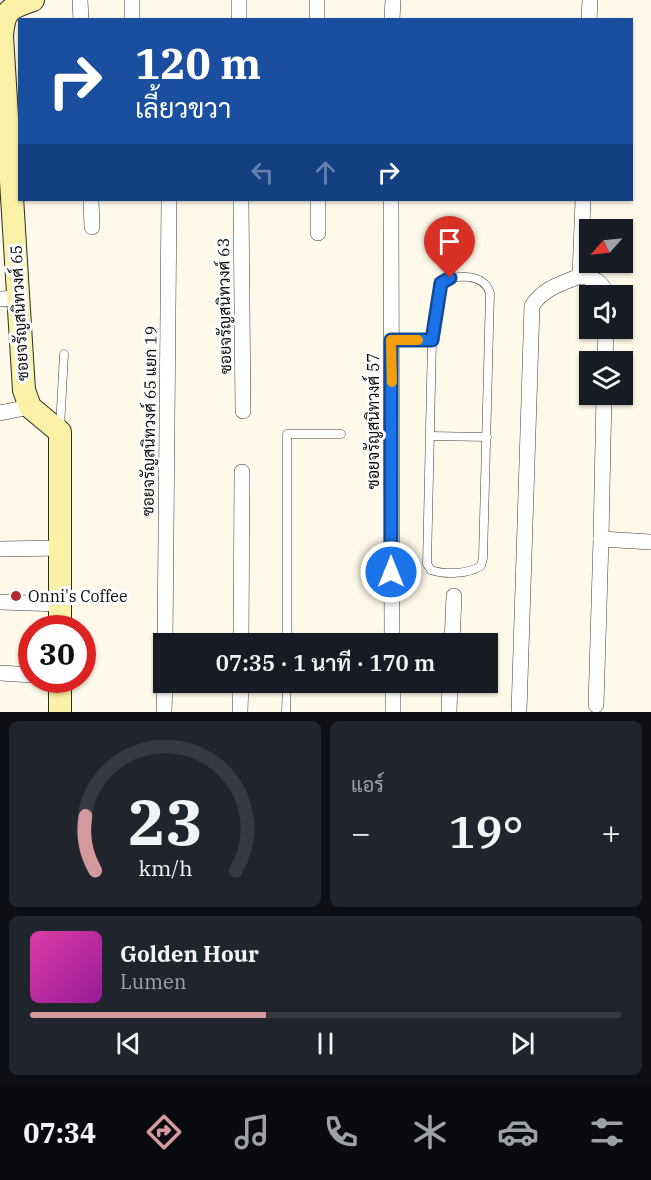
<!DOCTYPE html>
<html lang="th">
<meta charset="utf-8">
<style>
:root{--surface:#171b24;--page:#20242c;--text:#f1f3f6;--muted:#9ea1a6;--line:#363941;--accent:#d4999d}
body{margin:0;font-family:"IBM Plex Serif",Sarabun,serif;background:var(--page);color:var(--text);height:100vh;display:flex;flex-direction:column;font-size:22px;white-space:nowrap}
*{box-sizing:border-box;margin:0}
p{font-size:20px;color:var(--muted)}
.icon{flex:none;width:33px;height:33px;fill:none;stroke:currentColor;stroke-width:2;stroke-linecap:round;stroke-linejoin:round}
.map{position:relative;height:712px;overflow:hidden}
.panel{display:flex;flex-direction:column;gap:9px;padding:9px;background:#0d0f14;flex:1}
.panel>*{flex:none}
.hud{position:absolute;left:18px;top:18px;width:615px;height:183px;border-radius:0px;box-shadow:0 2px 4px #0004;background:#1a4fa0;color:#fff;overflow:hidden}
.needle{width:39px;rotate:243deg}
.fabs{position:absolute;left:579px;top:219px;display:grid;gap:12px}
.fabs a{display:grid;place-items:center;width:54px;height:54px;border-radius:0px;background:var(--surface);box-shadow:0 2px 4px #0004;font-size:30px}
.speed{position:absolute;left:18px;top:615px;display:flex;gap:12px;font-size:30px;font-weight:700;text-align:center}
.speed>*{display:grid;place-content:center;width:78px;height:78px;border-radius:50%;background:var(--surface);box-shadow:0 2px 4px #0004;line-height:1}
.speed .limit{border:9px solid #d22;background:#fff;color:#111}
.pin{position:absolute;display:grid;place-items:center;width:51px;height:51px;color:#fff;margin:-62px -26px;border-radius:50% 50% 50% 0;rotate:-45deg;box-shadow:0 0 6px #0007}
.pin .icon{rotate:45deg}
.me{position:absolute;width:66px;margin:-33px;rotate:0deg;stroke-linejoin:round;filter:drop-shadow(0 0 4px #0008)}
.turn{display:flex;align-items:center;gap:21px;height:126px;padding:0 18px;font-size:27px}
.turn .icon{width:78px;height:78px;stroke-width:2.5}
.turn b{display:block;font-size:42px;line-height:51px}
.lanes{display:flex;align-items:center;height:57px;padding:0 18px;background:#0003;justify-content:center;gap:30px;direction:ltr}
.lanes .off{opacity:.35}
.big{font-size:45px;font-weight:600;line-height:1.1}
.panel .card{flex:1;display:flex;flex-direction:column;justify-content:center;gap:9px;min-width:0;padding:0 21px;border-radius:9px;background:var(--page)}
.panel .dial{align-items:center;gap:0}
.dial svg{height:156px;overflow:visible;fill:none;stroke:var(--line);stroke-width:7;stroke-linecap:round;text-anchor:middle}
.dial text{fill:var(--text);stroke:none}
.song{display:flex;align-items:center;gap:18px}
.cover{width:72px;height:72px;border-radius:9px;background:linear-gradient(135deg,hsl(320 70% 55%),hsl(300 70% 35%))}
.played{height:6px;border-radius:3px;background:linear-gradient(90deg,var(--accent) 40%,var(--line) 40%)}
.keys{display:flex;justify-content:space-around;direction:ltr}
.heat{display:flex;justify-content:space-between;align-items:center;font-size:33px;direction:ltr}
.panel .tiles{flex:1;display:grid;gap:9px;grid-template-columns:1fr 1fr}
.card:last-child{grid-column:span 2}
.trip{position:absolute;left:153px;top:633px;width:345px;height:60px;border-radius:0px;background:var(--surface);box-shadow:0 2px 4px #0004;font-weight:600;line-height:60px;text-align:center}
.dock{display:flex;height:96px;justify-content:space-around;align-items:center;background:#090b0e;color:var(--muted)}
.dock .icon{width:42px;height:42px}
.dock .active{color:var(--accent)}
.dock b{font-size:27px;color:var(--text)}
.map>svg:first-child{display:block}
</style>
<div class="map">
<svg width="651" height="712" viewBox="0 0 651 712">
<rect width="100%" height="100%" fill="#fef9e8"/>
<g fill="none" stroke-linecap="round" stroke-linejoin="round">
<defs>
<g id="lane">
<path d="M391,340H432L427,564L431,570C445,575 468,574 481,566L483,558L490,293C484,273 456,274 441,283L432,340"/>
<polyline points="60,428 64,354"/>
<polyline points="431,436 487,437"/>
<polyline points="287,644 287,434 341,434"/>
<polyline points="286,712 287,682"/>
</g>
<g id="street">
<polyline points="80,0 81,20"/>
<polyline points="132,0 132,20"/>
<polyline points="239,0 239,20"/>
<polyline points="317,0 317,20"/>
<polyline points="392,20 393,0"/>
<polyline points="589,20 590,0"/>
<polyline points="91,200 92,227"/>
<polyline points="241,200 243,411"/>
<polyline points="318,200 318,233"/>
<polyline points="391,200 392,644"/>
<path d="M580,276C594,278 603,281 607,296"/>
<polyline points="0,299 19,298"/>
<polyline points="605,362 606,328"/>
<polyline points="0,413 30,407"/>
<polyline points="601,539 604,394"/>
<polyline points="0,549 62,548"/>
<polyline points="0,602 60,604"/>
<polyline points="165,644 169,200"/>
<polyline points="241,644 242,472"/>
<polyline points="452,644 454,596"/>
<polyline points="0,673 32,675"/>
<polyline points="393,682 393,712"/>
<polyline points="596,705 601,539 651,542"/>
<polyline points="164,712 165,682"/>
<polyline points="240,712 241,682"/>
<polyline points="449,712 450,682"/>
<path d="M519,712L532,306C542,289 562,283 580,276L583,200"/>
</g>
<g id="secondary">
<path d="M33,0C9,8 4,10 2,36L24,390L30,407L60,432V628"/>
<polyline points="60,680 60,712"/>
</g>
</defs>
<use href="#lane" stroke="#3d3d3d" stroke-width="9"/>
<use href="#street" stroke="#3d3d3d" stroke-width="16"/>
<use href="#secondary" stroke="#2c2c2c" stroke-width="24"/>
<use href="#lane" stroke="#fff" stroke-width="8"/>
<use href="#street" stroke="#fff" stroke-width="15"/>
<use href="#secondary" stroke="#faf1a6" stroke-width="22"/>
</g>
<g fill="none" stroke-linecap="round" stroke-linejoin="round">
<defs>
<polyline id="route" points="391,572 391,340 432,340 441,283 450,278"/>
</defs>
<use href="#route" stroke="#114b97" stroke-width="15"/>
<use href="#route" stroke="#1a73e8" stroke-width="10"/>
<polyline stroke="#f59e0b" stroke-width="10" points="392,382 391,340 418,340"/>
</g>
<circle fill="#b02b31" stroke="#fff" stroke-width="2" cx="16" cy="596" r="6"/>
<g text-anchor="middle" stroke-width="6" stroke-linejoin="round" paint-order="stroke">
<g font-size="16" fill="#0a0a0a" stroke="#fff">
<text transform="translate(224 306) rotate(-91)" y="6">ซอยจรัญสนิทวงศ์ 63</text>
<text transform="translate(19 313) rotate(-93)" y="6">ซอยจรัญสนิทวงศ์ 65</text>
<text transform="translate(149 421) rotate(-89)" y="6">ซอยจรัญสนิทวงศ์ 65 แยก 19</text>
<text transform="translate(373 421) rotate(-90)" y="6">ซอยจรัญสนิทวงศ์ 57</text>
</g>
<g font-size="16" fill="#0a0a0a" stroke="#fff" text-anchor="start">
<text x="28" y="602">Onni's Coffee</text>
</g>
</g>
</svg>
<div class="fabs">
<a><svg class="needle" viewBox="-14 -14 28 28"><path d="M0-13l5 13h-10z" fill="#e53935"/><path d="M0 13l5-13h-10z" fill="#9ea1a6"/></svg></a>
<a><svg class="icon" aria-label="sound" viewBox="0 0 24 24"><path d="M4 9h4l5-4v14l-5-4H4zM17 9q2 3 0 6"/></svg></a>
<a><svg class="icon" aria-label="layers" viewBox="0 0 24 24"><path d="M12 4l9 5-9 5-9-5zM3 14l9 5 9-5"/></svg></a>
</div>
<div class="speed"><div class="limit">30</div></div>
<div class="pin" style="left:450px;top:278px;background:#d93025"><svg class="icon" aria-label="arrive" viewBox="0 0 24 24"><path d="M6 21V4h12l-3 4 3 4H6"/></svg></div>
<svg class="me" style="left:391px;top:572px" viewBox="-20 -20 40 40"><circle r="17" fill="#1a73e8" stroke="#fff" stroke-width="3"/><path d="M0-11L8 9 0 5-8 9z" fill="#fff"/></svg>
<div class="trip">07:35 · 1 นาที · 170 m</div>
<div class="hud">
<div class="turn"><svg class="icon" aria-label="right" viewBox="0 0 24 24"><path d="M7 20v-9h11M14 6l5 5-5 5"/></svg><div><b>120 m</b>เลี้ยวขวา</div></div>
<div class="lanes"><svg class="icon off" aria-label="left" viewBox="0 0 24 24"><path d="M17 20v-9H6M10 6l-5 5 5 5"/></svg><svg class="icon off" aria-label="ahead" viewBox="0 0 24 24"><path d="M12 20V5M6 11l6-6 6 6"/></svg><svg class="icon" aria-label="right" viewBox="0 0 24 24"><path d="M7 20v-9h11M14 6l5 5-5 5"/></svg></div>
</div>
</div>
<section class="panel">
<div class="tiles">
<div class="card dial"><svg viewBox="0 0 100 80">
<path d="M14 69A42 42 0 1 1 86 69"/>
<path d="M14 69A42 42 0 0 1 9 41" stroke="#d4999d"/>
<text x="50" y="56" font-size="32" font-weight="700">23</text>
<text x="50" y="72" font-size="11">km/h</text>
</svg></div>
<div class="card"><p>แอร์</p>
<div class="heat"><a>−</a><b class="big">19°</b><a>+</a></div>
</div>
<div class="card">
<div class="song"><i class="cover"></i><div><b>Golden Hour</b><p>Lumen</p></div></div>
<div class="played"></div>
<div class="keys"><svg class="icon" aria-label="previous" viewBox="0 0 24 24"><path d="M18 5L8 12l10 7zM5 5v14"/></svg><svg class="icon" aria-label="pause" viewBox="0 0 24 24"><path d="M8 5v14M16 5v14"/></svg><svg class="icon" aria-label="next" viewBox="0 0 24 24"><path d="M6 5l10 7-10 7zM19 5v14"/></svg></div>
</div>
</div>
</section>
<nav class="dock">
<b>07:34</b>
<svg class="icon active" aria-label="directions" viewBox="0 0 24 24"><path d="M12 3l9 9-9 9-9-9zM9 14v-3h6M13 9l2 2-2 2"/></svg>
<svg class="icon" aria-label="music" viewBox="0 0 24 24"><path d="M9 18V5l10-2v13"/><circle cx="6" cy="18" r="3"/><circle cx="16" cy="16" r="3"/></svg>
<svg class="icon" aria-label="phone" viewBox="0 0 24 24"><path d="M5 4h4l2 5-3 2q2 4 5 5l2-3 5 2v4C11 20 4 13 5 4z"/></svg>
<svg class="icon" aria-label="climate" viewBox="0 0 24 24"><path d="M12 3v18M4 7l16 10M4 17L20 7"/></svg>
<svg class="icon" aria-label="car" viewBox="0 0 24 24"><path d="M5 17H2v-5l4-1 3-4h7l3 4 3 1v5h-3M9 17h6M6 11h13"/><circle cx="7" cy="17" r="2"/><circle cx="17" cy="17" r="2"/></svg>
<svg class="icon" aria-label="filters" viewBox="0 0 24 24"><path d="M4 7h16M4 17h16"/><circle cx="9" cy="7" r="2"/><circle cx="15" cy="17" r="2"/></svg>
</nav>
